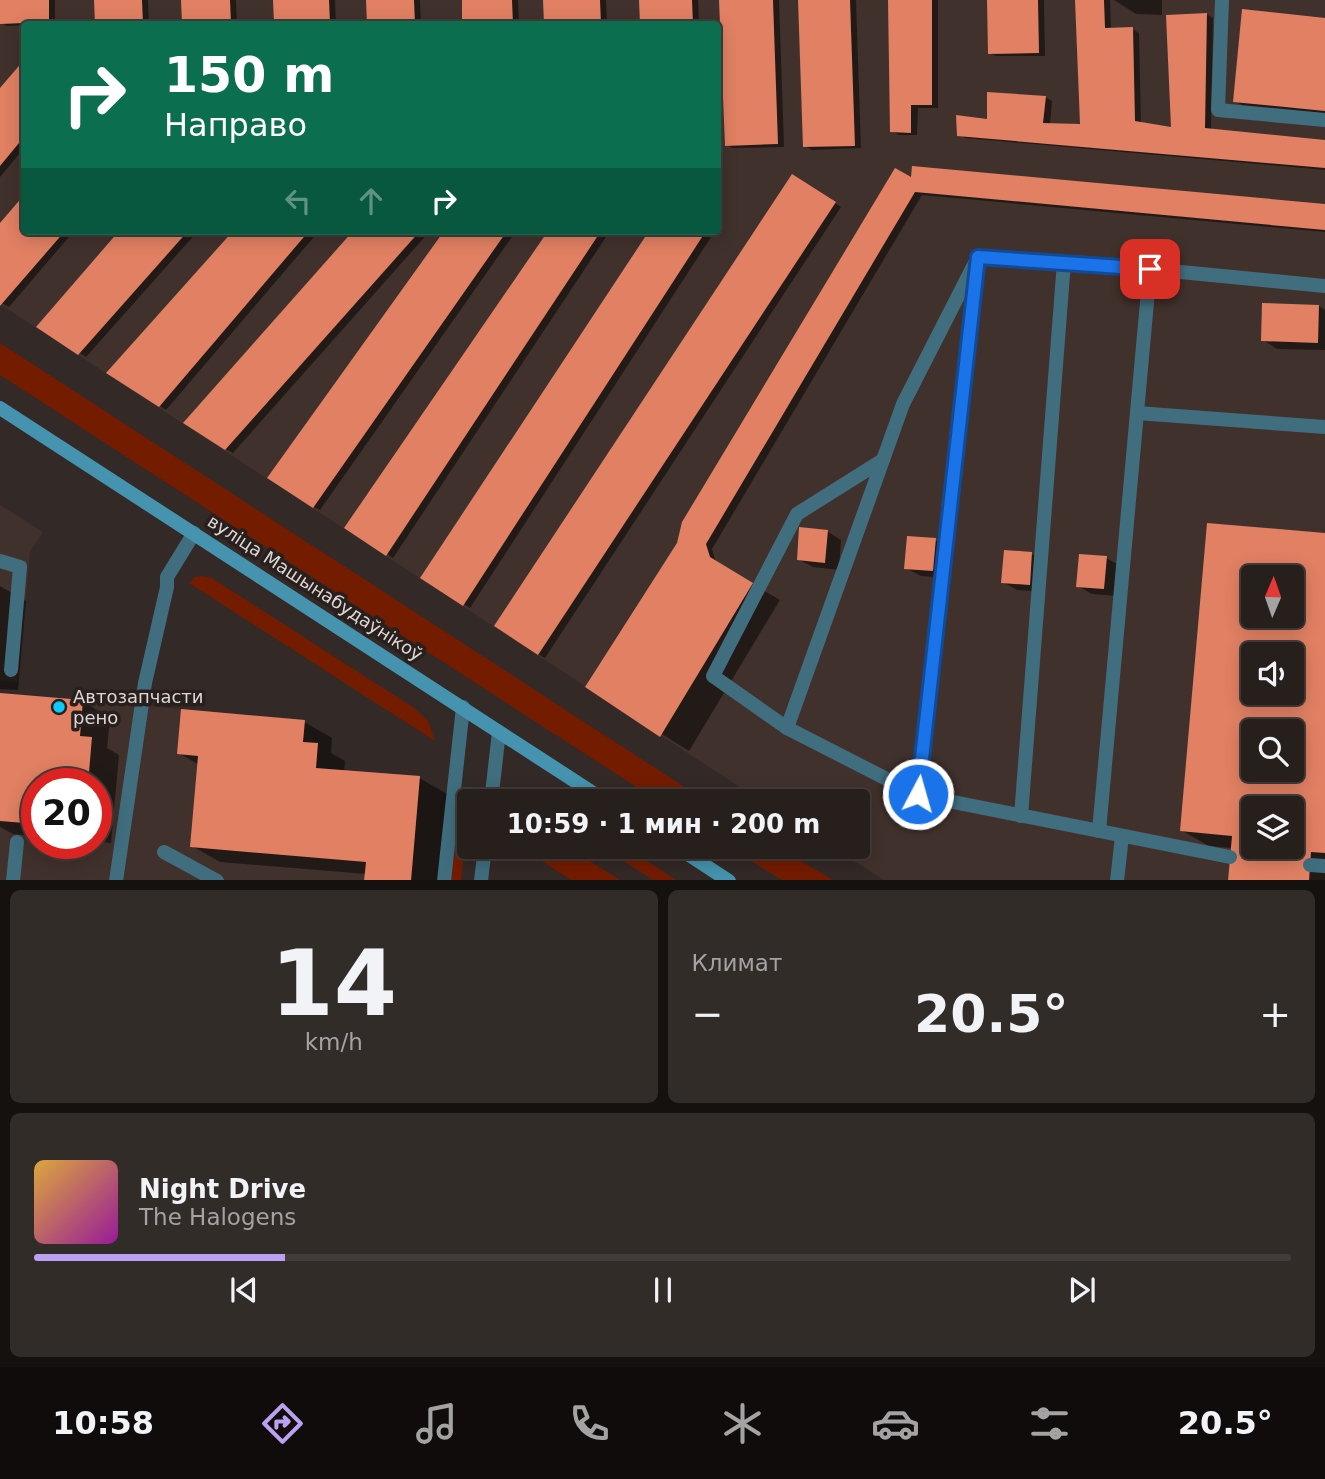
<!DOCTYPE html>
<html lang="ru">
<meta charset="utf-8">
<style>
:root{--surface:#261f1c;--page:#322c29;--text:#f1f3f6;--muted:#a4a2a3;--line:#423d3b;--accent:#bca0f2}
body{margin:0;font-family:"DejaVu Sans",sans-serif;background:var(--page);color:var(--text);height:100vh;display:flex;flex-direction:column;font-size:26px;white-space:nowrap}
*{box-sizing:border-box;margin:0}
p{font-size:23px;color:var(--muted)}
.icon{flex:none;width:38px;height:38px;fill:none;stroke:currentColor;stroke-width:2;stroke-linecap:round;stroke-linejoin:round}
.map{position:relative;height:880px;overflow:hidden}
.sheet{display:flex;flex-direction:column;gap:10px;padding:10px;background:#15110f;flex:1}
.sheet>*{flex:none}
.hud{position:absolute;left:21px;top:21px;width:700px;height:214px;border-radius:7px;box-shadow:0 4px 18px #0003,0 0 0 2px var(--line);background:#0b6e4f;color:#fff;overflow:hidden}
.needle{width:46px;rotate:2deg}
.controls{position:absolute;left:1241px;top:565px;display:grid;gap:14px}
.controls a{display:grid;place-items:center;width:63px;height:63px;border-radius:7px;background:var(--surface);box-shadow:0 4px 18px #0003,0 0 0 2px var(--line);font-size:35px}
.speed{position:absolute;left:21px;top:768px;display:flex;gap:14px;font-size:35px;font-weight:700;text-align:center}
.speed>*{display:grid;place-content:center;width:91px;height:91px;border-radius:50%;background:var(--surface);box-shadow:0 4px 18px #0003,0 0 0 2px var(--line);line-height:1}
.speed .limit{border:10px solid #d22;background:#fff;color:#111}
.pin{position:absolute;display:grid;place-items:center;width:60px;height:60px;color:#fff;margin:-30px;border-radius:14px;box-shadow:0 4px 10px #0006}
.me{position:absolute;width:77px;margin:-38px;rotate:6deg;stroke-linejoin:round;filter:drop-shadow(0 0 5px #0008)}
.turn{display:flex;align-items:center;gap:24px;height:147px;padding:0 28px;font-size:32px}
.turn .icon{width:91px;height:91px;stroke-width:2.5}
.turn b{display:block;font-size:49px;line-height:60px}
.lanes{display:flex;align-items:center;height:66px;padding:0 28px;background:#0003;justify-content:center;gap:35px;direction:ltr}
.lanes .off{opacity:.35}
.big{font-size:52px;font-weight:600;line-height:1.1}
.sheet .tile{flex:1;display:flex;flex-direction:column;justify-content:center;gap:10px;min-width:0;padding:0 24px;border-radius:10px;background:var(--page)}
.sheet .dial{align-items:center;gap:0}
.dial b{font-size:91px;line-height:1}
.song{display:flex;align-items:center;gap:21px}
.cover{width:84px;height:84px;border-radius:10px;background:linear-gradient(135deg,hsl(40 70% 55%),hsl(300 70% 35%))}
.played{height:7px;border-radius:4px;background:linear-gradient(90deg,var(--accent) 20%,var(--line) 20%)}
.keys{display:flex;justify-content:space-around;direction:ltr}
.heat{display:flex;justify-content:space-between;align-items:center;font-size:38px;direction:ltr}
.sheet .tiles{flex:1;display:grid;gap:10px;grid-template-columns:1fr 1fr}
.tile:last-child{grid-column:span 2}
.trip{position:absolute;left:457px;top:789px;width:413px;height:70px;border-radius:7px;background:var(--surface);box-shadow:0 4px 18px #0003,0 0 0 2px var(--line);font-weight:600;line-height:70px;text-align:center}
.menu{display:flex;height:112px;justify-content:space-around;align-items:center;background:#0f0c0b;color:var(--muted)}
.menu .icon{width:49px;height:49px}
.menu .current{color:var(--accent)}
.menu b{font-size:32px;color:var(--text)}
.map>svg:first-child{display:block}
</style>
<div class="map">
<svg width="1325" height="881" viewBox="0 0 1325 881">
<rect width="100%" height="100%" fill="#332926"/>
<g fill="#41312c" fill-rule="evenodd">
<path d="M0,0H1325V880H884L832,847H858V802L761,801L0,304ZM24,24H718V231H24ZM1253,578H1292V616H1253ZM1253,654H1292V693H1253ZM1253,732H1292V770H1253ZM1253,808H1292V847H1253Z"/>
<polygon points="0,505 43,532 30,552 18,682 0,681"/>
<path d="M0,693L305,720L303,742L318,743L316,768L420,776L411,880H0ZM37,784H96V844H37Z"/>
</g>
<g fill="#741c00">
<polygon points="0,343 706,801 658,801 0,375"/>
<polygon points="202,576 212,578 414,708 428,721 435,741 189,583 195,577"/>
<polygon points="460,797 469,802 461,880 451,881"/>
<polygon points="520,847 567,847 620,880 571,880"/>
<polygon points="602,847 625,847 676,880 653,880"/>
<polygon points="728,847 777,847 833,880 782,880"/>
</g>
<g fill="#0007" fill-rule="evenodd">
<polygon points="0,0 55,0 55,24 7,26 1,23"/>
<polygon points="96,0 148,0 149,24 97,24"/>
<polygon points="183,0 236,0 237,24 184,24"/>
<polygon points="274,0 335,0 336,24 275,24"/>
<polygon points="368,0 420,0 421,24 368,24"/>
<polygon points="463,0 518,0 519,24 464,24"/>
<polygon points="545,0 606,0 607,24 546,24"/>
<polygon points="641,0 698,0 699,24 641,24"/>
<polygon points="721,0 779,0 784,147 733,148 726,145"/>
<polygon points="800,0 856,0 861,148 812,150 805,146"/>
<polygon points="890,0 938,0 938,108 918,108 917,135 899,135 892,131"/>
<polygon points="989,0 1044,0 1045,56 996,56 989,53"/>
<polygon points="1077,0 1110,0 1111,29 1132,29 1139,33 1141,124 1173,129 1206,14 1213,18 1211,130 1325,142 1325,170 965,138 959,134 1045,97 1052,101 1050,125 1082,126"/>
<polygon points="1114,0 1162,0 1162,15 1136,14"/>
<polygon points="1325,20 1325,123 1263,117 1235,101"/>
<polygon points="24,63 24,148 0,177 0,91"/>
<polygon points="793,177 841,207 545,658 538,654"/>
<polygon points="913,180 1325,206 1325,232 922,195 712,549 716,563 780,600 689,751 587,687"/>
<polygon points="24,198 24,231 74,231 9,307 0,302 0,226"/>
<polygon points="718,215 723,219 718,227"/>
<polygon points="121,231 198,231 86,357 39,327"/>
<polygon points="235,231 319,231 166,410 160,406"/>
<polygon points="355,231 430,231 233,453 226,449"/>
<polygon points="446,231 516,231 320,510 314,507"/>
<polygon points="550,231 610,231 393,558 387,554"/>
<polygon points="651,231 715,231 470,608 464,604"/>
<polygon points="1319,306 1325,310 1325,350 1277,349 1263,340"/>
<path d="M1209,525L1325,535V881H1229L1232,848L1209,846L1181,830ZM1253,578H1292V616H1253ZM1253,654H1292V693H1253ZM1253,732H1292V770H1253ZM1253,808H1292V847H1253Z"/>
<polygon points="827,531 841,540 839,570 813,567 798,559"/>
<polygon points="935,540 949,548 947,578 921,576 906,568"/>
<polygon points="1032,554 1046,562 1044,592 1017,590 1003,582"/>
<polygon points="1106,558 1121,566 1118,596 1092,594 1078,586"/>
<polygon points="0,586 26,601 18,690 0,689"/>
<polygon points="0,696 82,701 110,718 107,748 119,755 111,843 96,841 96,784 37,784 37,836 13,834 0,827"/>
<polygon points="304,722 332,738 331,753 345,761 344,772 419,778 447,794 440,881 366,881 366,874 220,862 192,846 199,765 179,753"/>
</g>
<g fill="#e18063" fill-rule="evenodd">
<polygon points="0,0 49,0 49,22 0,24"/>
<polygon points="94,0 142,0 143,24 95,24"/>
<polygon points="181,0 230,0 231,24 182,24"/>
<polygon points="273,0 329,0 330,24 274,24"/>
<polygon points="366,0 414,0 415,24 367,24"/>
<polygon points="462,0 512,0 513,24 462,24"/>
<polygon points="543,0 600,0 601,24 544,24"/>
<polygon points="639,0 692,0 693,24 640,24"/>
<polygon points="719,0 773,0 778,144 725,146"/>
<polygon points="798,0 850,0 855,146 803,147"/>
<polygon points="888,0 932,0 932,105 911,105 911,133 890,132"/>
<polygon points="987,0 1038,0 1039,53 988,54"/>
<polygon points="1075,0 1104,0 1105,28 1133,27 1135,121 1171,127 1166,15 1207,13 1205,128 1325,140 1325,168 957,136 956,115 987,119 987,92 1046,96 1043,123 1080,124"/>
<polygon points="1242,9 1325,18 1325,111 1233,102"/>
<polygon points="24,60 24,137 0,166 0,88"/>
<polygon points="912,166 1325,204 1325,230 915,192 706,544 710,557 753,583 660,737 585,687 677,543 682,522 895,168 911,177"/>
<polygon points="792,174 836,202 538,655 494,626"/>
<polygon points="24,195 24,231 65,231 0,306 0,223"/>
<polygon points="119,231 188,231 78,355 36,327"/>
<polygon points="233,231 309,231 159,407 106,373"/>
<polygon points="353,231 420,231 225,450 183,423"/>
<polygon points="444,231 507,231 313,508 267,478"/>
<polygon points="548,231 601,231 386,556 344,528"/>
<polygon points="649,231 706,231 463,606 420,578"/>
<polygon points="1262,303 1319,305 1318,343 1261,341"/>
<path d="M1207,523L1325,533V853L1311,852L1309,881H1228L1232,836L1180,831ZM1253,578H1292V616H1253ZM1253,654H1292V693H1253ZM1253,732H1292V770H1253ZM1253,808H1292V847H1253Z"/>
<polygon points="799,527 828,530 825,563 797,560"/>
<polygon points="907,536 936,538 933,571 904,569"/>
<polygon points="1004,550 1032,552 1030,585 1001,583"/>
<polygon points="1079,554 1107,556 1104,589 1076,587"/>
<polygon points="0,693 83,700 80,736 92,737 88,784 37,784 37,824 0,821"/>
<polygon points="181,709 305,720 303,742 318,743 316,768 420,776 411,881 364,881 366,862 190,847 198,756 177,754"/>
</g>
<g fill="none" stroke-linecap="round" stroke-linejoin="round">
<g stroke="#406e7f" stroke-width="14">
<polyline points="1222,0 1218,110 1325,120"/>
<polyline points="1137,413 1325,427"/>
<polyline points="0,561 20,567 11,670"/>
<polyline points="787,728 713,676 797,514 883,460"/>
<polyline points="918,795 977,265"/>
<polyline points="491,802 499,732"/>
<polyline points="1021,816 1064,262"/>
<polyline points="1099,831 1150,269"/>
<polyline points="164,852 217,881"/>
<polyline points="1230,857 918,795 787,728 903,404 978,257 1150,269 1325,286"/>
<polyline points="1310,865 1325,866"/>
<polyline points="13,881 17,842"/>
<polyline points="116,881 145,683 167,587 167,577 194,533"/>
<polyline points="444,881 463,707"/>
<polyline points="481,881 485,847"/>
<polyline points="1117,881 1122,836"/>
</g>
<g stroke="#4593ae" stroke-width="14">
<polyline points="0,408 607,802"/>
<polyline points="677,847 729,881"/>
</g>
</g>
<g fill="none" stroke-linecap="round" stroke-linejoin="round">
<defs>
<polyline id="route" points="918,794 978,257 1150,269"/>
</defs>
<use href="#route" stroke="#114b97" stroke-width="18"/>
<use href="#route" stroke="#1a73e8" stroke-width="12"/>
</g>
<circle fill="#0dcafa" stroke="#29201d" stroke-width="2.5" cx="59" cy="707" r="7"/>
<g text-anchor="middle" stroke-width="7" stroke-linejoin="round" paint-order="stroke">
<g font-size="18" fill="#ddd7d5" stroke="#29201d">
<text transform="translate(315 588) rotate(33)" y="6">вуліца Машынабудаўнікоў</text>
</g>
<g font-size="18" fill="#ddd7d5" stroke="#29201d" text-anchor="start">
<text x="73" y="703">Автозапчасти<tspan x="73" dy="21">рено</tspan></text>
</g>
</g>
</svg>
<div class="controls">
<a><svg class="needle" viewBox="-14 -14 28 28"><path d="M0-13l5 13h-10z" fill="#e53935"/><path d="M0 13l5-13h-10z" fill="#a4a2a3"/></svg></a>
<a><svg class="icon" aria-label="sound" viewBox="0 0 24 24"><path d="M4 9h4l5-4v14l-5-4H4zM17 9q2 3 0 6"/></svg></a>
<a><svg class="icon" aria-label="search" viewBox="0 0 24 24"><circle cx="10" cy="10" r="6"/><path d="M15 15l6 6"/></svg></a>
<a><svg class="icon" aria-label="layers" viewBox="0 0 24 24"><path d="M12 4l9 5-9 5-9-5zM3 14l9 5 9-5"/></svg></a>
</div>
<div class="speed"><div class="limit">20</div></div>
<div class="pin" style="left:1150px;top:269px;background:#d93025"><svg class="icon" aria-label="arrive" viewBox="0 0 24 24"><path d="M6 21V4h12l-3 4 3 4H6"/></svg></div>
<svg class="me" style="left:918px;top:794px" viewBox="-20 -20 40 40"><circle r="17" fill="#1a73e8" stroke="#fff" stroke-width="3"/><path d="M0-11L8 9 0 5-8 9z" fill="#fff"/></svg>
<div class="trip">10:59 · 1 мин · 200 m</div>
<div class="hud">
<div class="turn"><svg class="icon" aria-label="right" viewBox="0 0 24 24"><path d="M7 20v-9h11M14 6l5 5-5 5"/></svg><div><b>150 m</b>Направо</div></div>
<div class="lanes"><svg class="icon off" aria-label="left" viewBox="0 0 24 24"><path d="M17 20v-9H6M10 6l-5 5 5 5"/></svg><svg class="icon off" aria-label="ahead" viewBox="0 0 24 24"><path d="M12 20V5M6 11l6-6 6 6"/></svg><svg class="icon" aria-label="right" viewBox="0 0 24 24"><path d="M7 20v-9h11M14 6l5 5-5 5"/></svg></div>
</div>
</div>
<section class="sheet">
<div class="tiles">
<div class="tile dial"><b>14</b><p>km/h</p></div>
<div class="tile"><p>Климат</p>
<div class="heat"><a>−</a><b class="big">20.5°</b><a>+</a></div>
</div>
<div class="tile">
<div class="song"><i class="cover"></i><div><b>Night Drive</b><p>The Halogens</p></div></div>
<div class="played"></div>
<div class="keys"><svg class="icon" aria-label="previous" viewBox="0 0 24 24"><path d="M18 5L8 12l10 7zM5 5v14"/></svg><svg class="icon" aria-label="pause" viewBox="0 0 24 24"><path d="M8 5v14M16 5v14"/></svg><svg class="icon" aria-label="next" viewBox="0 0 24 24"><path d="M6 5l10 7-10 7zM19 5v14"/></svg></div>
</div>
</div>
</section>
<nav class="menu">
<b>10:58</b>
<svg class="icon current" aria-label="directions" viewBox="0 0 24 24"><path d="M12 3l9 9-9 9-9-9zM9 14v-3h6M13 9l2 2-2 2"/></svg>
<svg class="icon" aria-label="music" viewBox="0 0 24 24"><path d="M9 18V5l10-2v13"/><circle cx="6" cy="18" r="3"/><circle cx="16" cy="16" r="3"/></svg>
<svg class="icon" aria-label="phone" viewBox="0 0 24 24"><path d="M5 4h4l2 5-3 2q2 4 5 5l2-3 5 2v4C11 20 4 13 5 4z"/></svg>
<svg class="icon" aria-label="climate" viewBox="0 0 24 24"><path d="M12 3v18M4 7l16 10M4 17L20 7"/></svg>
<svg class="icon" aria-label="car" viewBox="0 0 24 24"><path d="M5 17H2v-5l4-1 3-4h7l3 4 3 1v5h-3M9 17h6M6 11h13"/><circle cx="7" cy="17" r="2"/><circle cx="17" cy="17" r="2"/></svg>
<svg class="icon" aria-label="filters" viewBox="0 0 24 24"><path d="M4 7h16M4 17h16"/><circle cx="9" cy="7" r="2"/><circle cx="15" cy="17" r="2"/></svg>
<b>20.5°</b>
</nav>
